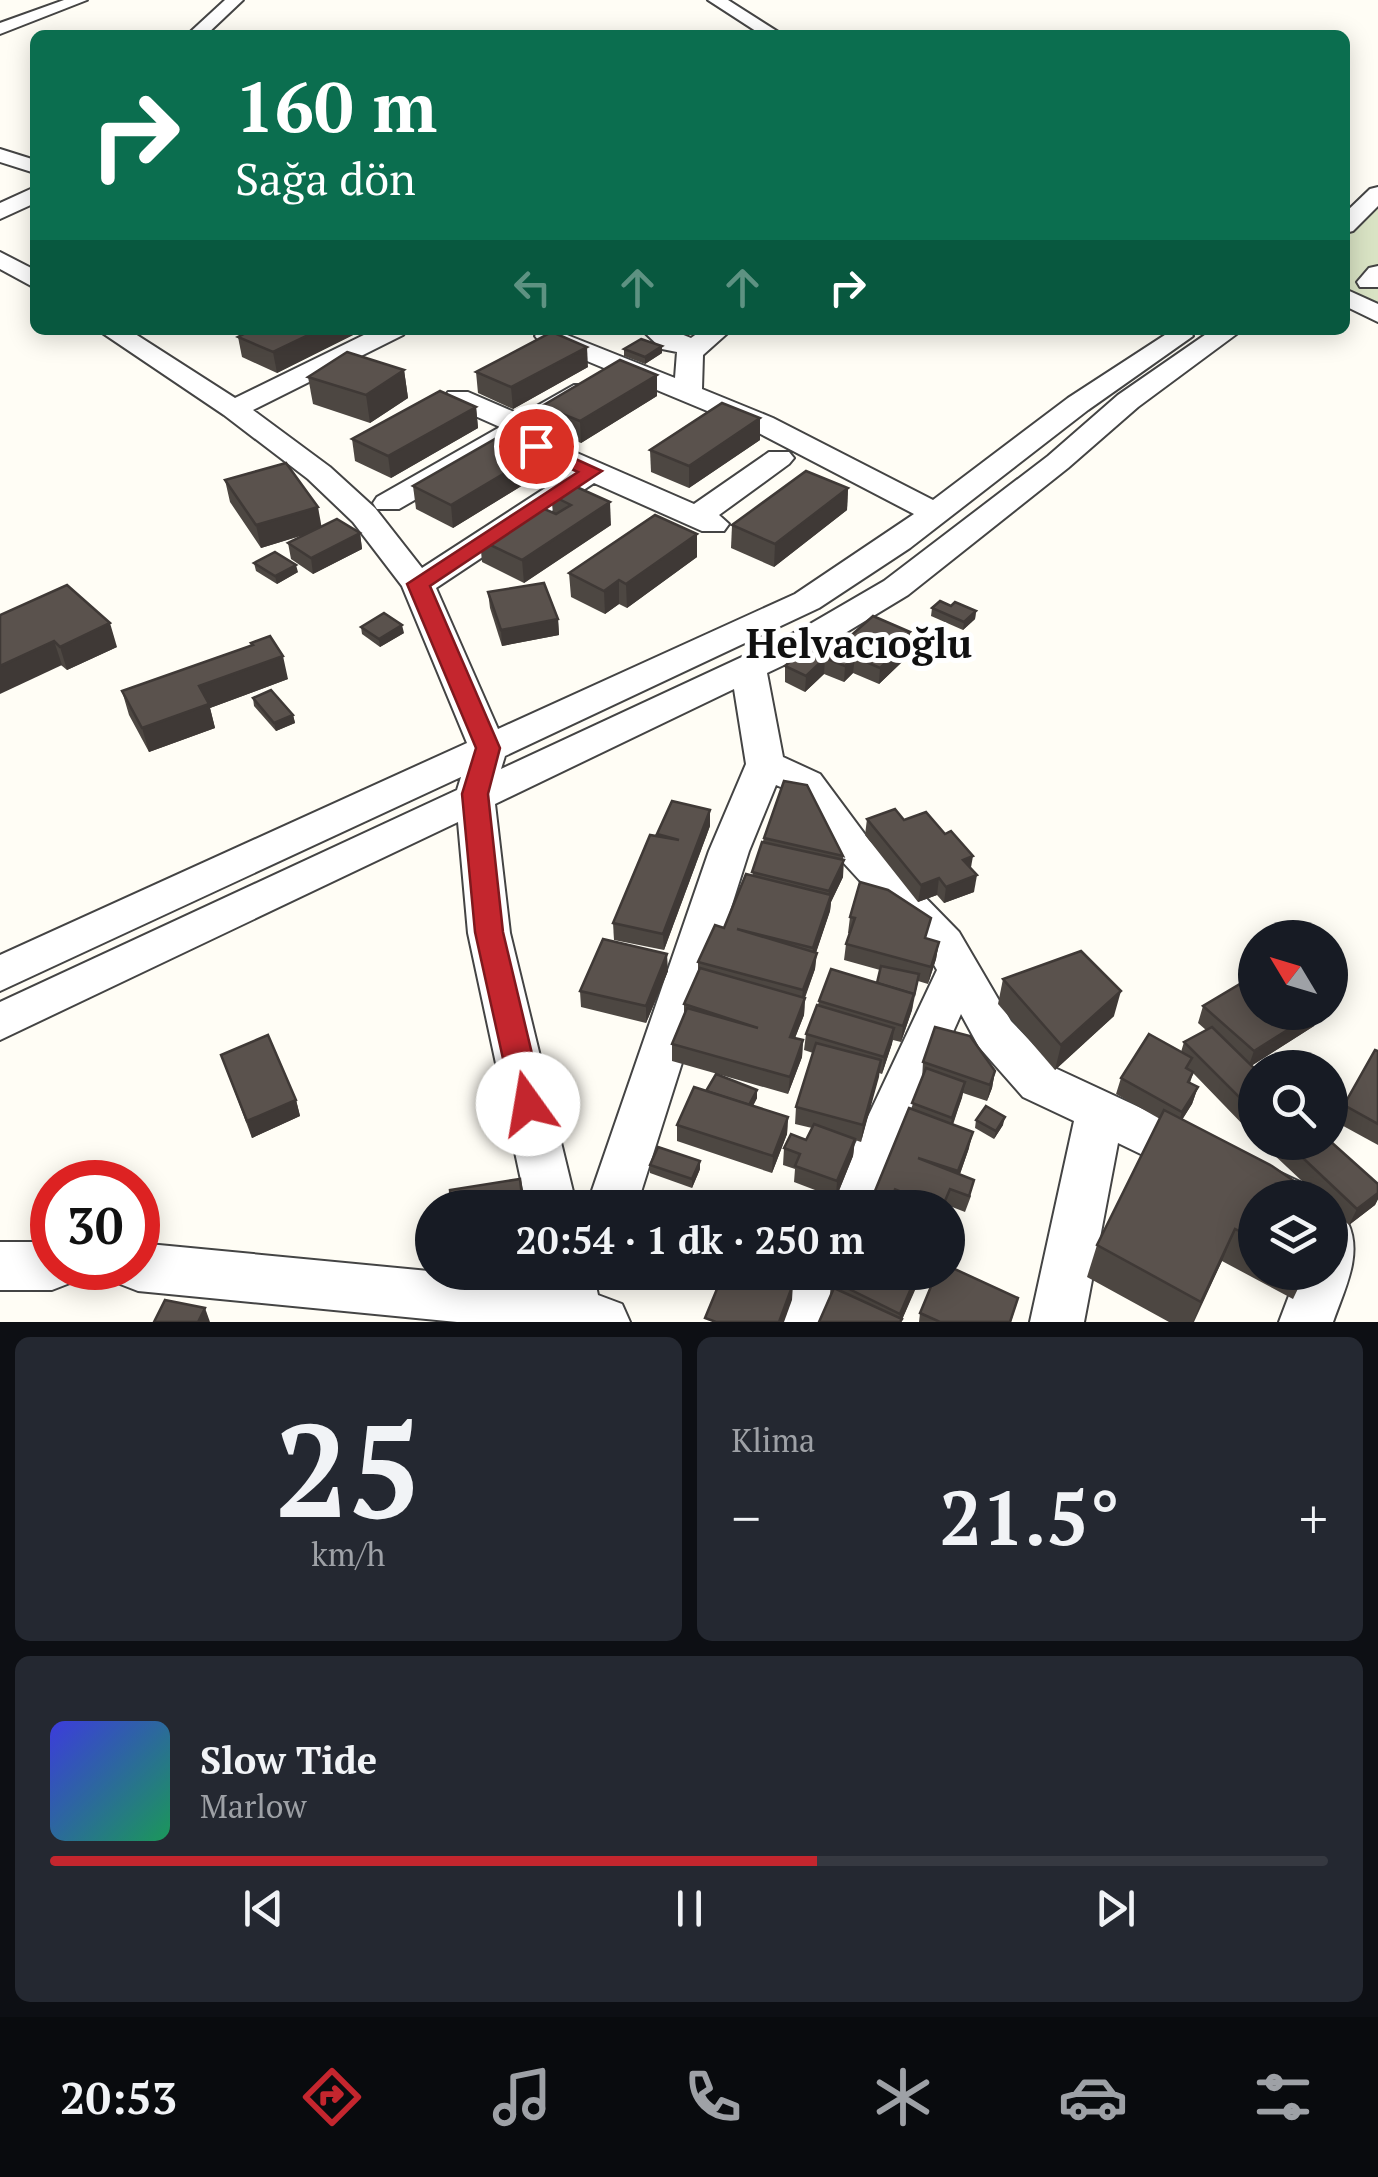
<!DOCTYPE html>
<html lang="tr">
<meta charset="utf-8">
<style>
:root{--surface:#171b24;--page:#242831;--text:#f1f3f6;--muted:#9ea1a6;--line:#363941;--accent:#c4262e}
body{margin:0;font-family:"PT Serif",serif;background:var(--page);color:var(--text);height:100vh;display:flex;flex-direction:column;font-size:38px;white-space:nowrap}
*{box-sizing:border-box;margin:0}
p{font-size:32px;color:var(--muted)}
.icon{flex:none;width:55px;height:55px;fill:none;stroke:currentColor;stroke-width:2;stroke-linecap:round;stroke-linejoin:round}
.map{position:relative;height:1322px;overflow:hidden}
.drawer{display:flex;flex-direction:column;gap:15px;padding:15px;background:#0d0f14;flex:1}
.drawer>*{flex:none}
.banner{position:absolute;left:30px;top:30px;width:1320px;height:305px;border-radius:15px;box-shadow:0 5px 25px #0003;background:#0b6e4f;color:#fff;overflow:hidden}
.needle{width:65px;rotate:308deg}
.controls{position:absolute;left:1238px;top:920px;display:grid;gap:20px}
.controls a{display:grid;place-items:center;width:110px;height:110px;border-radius:50%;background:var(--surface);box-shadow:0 5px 25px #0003;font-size:50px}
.speed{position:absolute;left:30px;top:1160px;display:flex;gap:20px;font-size:50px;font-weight:700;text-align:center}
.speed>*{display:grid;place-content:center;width:130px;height:130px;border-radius:50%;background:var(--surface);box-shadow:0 5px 25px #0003;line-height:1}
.speed .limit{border:15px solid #d22;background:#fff;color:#111}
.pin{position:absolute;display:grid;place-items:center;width:85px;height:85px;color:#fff;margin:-42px;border:5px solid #fff;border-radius:50%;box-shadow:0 2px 10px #0007}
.me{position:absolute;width:110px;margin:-55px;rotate:347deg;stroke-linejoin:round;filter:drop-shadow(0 0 8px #0008)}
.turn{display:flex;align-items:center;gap:35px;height:210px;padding:0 40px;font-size:45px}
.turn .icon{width:130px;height:130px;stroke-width:2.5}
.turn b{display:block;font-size:70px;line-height:85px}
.lanes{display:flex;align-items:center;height:95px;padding:0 40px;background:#0003;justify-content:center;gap:50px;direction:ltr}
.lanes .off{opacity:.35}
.big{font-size:75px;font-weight:700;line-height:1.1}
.drawer .tile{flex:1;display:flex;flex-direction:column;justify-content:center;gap:15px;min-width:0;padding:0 35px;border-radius:15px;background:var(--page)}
.drawer .dial{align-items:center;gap:0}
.dial b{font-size:130px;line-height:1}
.song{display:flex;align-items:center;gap:30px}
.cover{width:120px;height:120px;border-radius:15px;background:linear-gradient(135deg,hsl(240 70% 55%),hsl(150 70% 35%))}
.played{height:10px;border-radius:5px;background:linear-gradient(90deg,var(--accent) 60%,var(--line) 60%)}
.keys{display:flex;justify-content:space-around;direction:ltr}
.heat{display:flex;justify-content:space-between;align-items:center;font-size:55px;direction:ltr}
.drawer .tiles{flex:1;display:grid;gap:15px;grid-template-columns:1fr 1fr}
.tile:last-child{grid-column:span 2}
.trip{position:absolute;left:415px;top:1190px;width:550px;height:100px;border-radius:50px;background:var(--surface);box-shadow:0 5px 25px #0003;font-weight:700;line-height:100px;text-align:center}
.menu{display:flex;height:160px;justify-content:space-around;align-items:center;background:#090b0e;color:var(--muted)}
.menu .icon{width:70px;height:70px}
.menu .current{color:var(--accent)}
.menu b{font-size:45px;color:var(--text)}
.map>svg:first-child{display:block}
</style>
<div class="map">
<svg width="1378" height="1322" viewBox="0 0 1378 1322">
<rect width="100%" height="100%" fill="#fffdf5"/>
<polygon fill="#d9e3c4" points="1378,187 1378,306 1345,288 1345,217"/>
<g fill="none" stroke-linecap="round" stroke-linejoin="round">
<defs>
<g id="minor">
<polygon points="64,0 87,0 0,34 0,23"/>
<polygon points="225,0 243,0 206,35 187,35"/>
<polygon points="708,0 728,0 783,35 762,35"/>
<polygon points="0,149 35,160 35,173 0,162"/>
<polygon points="35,187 35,203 0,219 0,203"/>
<polygon points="1378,187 1378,206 1353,231 1345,233 1345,213 1370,189"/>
<polygon points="0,252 35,270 35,288 0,269"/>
<polygon points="1378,266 1378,287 1360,287 1357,282 1369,268"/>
<polygon points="1345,289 1378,304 1378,322 1345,306"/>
<polygon points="98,330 129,330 235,398 374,330 407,330 403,335 253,410 330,467 375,508 422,568 570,472 510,445 399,509 377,509 373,503 377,497 500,427 448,404 444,398 448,392 468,392 521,415 574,385 594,385 598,391 594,397 531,433 694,504 769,452 789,452 794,458 789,464 719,515 729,524 724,531 702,531 594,483 436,588 498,729 795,594 914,514 753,430 539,341 535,336 539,331 557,331 675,378 677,352 662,349 642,330 671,330 691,338 702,330 731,330 703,355 702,389 773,418 933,500 1068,398 1171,331 1189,331 1193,336 1088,410 910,548 819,608 505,756 501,769 798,631 884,581 1048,456 1118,395 1212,330 1242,330 1138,407 1068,468 908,595 822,647 767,673 783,757 820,774 869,840 959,932 1011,1021 1057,1069 1300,1182 1307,1198 1255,1198 1255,1209 1118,1143 1084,1322 1030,1322 1074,1121 1023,1097 979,1047 961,1014 875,1208 825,1208 937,970 929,956 841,860 792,792 776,785 749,851 636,1208 586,1208 709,851 746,764 734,689 495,804 510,933 577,1208 527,1208 468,933 458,822 0,1040 0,1002 457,790 461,777 0,991 0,955 467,743 402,586 353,522 308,479 224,415"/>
<path d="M1330,1216L1348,1223C1363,1255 1344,1290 1333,1322H1279L1298,1272H1330Z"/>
<polygon points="0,1242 52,1242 52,1268 77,1268 70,1283 52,1290 0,1290"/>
<polygon points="138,1243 543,1282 541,1272 593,1272 598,1295 622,1304 630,1322 457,1322 138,1291 120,1284 112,1268 138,1268"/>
<polygon points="793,1272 846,1272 825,1322 771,1322"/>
</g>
</defs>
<use href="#minor" stroke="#444" stroke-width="4"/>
<use href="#minor" fill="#fff" fill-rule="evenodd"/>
</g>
<g fill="#4d4742">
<polygon points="355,334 277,373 242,357 238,337"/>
<polygon points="624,349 662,353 645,364 624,356"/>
<polygon points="588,367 513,409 478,393 476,372"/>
<polygon points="404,370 408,398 370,423 313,404 308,377"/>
<polygon points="657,396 581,443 543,427 542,406"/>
<polygon points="476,407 478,428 391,478 355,461 352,439"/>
<polygon points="760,418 760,440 689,488 651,472 650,450"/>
<polygon points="540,452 541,474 453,528 416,509 413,486"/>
<polygon points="225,480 322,527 360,533 362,549 313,574 291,559 288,543 307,534 261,548 230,502"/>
<polygon points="848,488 847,510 774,567 731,548 732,525"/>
<polygon points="551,495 611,525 524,583 482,562 480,540 553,513"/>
<polygon points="697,534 697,557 627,608 619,604 605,614 571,597 569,573"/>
<polygon points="254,563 298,572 277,584 256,571"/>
<polygon points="488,592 558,619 559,635 502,646 490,608"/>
<polygon points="951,606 976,611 975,619 963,630 931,616 932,608"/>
<polygon points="0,615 117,647 67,670"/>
<polygon points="361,627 404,633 380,647 362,634"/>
<polygon points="910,632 908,648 903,653 902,662 879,684 853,673 844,682 824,674 805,692 785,682 785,666 836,649"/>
<polygon points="251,643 288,679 210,708 215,728 149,752 129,715 122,691 252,646"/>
<polygon points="253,698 293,715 295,723 276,731 254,706"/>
<polygon points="867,819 904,820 971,868 974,892 944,903 937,895 918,902 865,835"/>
<polygon points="710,826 664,950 614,940 613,923 657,834"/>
<polygon points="764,838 843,856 843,877 831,902 830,911 816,952 815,969 805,998 804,1015 795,1038 803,1040 802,1057 788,1094 672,1061 672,1044 684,1017 684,1004 698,972 698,962 724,928 752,876"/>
<polygon points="850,917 939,942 936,959 928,984 918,981 912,1010 901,1042 893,1040 882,1074 879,1073 861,1142 855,1140 853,1156 836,1198 794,1182 795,1169 783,1165 784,1148 806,1140 812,1128 795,1124 796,1107 813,1053 804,1050 806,1034 818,1005 819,1001 877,983 880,970 844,960 846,944 850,934 848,933"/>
<polygon points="668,971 646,1023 581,1007 580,991"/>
<polygon points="1003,979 1114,1016 1055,1070 998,1004"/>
<polygon points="1203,1006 1314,1026 1251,1066 1255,1069 1255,1129 1250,1132 1193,1073 1190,1083 1198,1087 1192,1104 1182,1120 1319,1197 1271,1152 1276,1142 1330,1142 1378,1184 1378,1199 1375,1205 1349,1225 1335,1212 1330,1223 1330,1198 1255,1198 1255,1272 1306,1272 1293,1299 1222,1261 1194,1322 1169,1322 1087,1277 1097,1245 1160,1119 1116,1094 1121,1078 1181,1052 1184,1042 1206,1030 1198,1023"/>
<polygon points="1378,1051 1378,1145 1336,1122 1344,1105"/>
<polygon points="221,1055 296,1100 300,1116 252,1138"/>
<polygon points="923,1062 995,1071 992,1088 987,1101 963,1093 953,1125 969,1148 960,1174 971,1196 965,1212 947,1205 946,1208 868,1208 911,1109 922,1079"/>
<polygon points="706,1091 757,1098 753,1106 788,1117 787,1134 772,1173 677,1141 677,1125"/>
<polygon points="976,1120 1003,1125 994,1139 975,1128"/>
<polygon points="700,1161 700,1169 692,1188 650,1173 650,1165"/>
<polygon points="520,1179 523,1206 512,1208 452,1208"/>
<polygon points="620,1272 666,1272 662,1288 620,1279"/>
<polygon points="670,1272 691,1272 679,1287 670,1280"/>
<polygon points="835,1272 924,1272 919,1285 917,1284 901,1322 830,1296 831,1280"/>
<polygon points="1018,1298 1011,1322 919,1322 920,1313"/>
</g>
<g fill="#3f3936">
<polygon points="319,330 354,330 355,334 277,373 273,352"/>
<polygon points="662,346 662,353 645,364 645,357"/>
<polygon points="587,347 588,367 513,409 511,387"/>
<polygon points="404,370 408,398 370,423 366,395"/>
<polygon points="657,375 657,396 581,443 580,421"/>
<polygon points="476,407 478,428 391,478 388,456"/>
<polygon points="760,418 760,440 689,488 689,466"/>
<polygon points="540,452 541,474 453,528 451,505"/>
<polygon points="848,488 847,510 774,567 775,544"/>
<polygon points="610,502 611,525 524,583 522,560"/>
<polygon points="318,507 322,529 261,548 256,525"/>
<polygon points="360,533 362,549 313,574 311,558"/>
<polygon points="697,534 697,557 627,608 626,584"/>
<polygon points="296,565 298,572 277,584 275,576"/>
<polygon points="619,580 619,604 605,614 604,591"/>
<polygon points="976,611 975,619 963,630 964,622"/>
<polygon points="558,619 559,635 502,646 501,630"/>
<polygon points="110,623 117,647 67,670 60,647"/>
<polygon points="402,625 404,633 380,647 379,639"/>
<polygon points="910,632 908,648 903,653 902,662 879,684 880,668 898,643"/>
<polygon points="54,641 62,665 0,694 0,666"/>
<polygon points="283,656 288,679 210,708 215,728 149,752 142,728 199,686"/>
<polygon points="855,657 853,673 844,682 845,666"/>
<polygon points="825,658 824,674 805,692 806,676"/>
<polygon points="293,715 295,723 276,731 274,723"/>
<polygon points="710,810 710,826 664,950 663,934"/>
<polygon points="973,856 970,873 963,860"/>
<polygon points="844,860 843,877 831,902 830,911 812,965 813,948 828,903 829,891"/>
<polygon points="977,875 974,892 944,903 946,887"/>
<polygon points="939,878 937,895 918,902 921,885"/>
<polygon points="939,942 936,959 928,984 931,967"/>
<polygon points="817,953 815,969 801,1007 803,990"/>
<polygon points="667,954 668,971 646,1023 646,1006"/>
<polygon points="1121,991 1114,1016 1055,1070 1061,1045"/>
<polygon points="914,994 912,1010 901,1042 903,1026"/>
<polygon points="805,998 804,1015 789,1053 790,1037"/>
<polygon points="1316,1012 1320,1012 1314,1026 1248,1068 1254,1051"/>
<polygon points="894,1028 892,1044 882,1074 884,1057"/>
<polygon points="803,1040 802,1057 788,1094 790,1077"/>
<polygon points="881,1060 879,1077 861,1142 863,1125"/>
<polygon points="995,1071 992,1088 987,1101 990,1085"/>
<polygon points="965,1082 962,1098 949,1134 952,1118"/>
<polygon points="1198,1087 1192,1104 1176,1129 1182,1112"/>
<polygon points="757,1090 757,1098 747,1117 747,1108"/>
<polygon points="296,1100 300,1116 252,1138 247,1121"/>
<polygon points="788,1117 787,1134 772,1173 773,1156"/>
<polygon points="1005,1117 1003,1125 994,1139 996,1131"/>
<polygon points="973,1132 969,1148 955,1188 958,1171"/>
<polygon points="855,1139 853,1156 836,1198 837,1181"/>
<polygon points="700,1161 700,1169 692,1188 692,1179"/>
<polygon points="1378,1193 1378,1199 1375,1205 1349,1225 1357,1209"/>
<polygon points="1235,1229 1222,1261 1193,1322 1201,1302"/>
<polygon points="661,1272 666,1272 662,1288"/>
<polygon points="684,1272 691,1272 679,1287 679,1278"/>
<polygon points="919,1272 916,1288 901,1322 899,1322 900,1314"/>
<polygon points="793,1284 792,1300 784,1322 779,1322"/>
<polygon points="205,1308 210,1322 198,1322"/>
</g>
<g fill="#5a524d" stroke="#3f3936" stroke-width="2.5">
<polygon points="252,330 319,330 273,352 238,337"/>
<polygon points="552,332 587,347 511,387 476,372"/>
<polygon points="641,339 662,346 645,357 624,349"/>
<polygon points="347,352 404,370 366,395 308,377"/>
<polygon points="620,360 657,375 580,421 542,406"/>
<polygon points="440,391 476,407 388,456 352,439"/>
<polygon points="722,403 760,418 689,466 650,450"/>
<polygon points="502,435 540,452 451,505 413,486"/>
<polygon points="286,463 318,507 256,525 225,480"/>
<polygon points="806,471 848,488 775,544 732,525"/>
<polygon points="570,484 610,502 522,560 480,540 535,505 556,514 571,505 551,495"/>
<polygon points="655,515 697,534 626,584 619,580 604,591 569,573"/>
<polygon points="337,519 360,533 311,558 288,543"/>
<polygon points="275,552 296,565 275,576 254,563"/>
<polygon points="544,583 558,619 501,630 488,592"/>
<polygon points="67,585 110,623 60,647 54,641 0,666 0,615"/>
<polygon points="940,601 951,606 955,602 976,611 964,622 932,608"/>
<polygon points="384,613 402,625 379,639 361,627"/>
<polygon points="873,616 910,632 898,643 903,646 880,668 855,657 845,666 825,658 806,676 785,666 815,640 836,649"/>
<polygon points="270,636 283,656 199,686 209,704 142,728 122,691 253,645 251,643"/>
<polygon points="271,690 293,715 274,723 253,698"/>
<polygon points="784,781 807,785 843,856 764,838"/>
<polygon points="672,801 710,810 663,934 613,923 650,835 679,840 657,834"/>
<polygon points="895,809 904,820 926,812 945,834 951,831 973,856 963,860 977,875 946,887 939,878 921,885 867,819"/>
<polygon points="762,842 844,860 829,891 752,872"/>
<polygon points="746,874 831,895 813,948 737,929 817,953 803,990 698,962 715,925 724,928"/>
<polygon points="860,882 888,890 931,918 925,938 939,942 931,967 846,944 855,918 850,917"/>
<polygon points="603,939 667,954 646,1006 580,991"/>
<polygon points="1081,951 1121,991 1061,1045 1003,979"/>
<polygon points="881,966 919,974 914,996 914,994 877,983"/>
<polygon points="700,968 805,998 790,1037 803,1040 790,1077 672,1044 687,1008 758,1028 684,1004"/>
<polygon points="831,969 914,994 903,1026 819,1001"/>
<polygon points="1255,975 1255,1012 1316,1012 1254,1051 1203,1006"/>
<polygon points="817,1005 894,1028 884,1057 806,1034"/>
<polygon points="935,1027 970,1036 995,1071 990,1085 923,1062"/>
<polygon points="1212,1027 1255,1069 1255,1113 1184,1042"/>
<polygon points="1149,1034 1192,1058 1186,1068 1193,1072 1188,1082 1198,1087 1182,1112 1121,1078"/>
<polygon points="268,1035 296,1100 247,1121 221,1055"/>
<polygon points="816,1043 881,1060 863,1125 796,1107"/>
<polygon points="1375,1050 1378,1051 1378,1124 1344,1105"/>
<polygon points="926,1068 965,1082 952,1118 912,1103"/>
<polygon points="716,1074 757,1090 749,1105 706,1091"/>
<polygon points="694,1087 788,1117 773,1156 677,1125"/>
<polygon points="986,1106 1005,1117 996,1131 976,1120"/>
<polygon points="909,1108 973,1132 958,1171 918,1158 974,1180 969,1196 950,1189 942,1208 894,1189 933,1208 868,1208"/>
<polygon points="1164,1110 1272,1166 1319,1198 1255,1198 1255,1239 1235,1229 1201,1302 1097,1245"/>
<polygon points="814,1124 855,1139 837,1181 795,1166 800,1154 784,1148 791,1134 806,1140"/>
<polygon points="1330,1141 1378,1184 1378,1193 1357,1209 1286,1142 1330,1142"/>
<polygon points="658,1147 700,1161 692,1179 650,1165"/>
<polygon points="520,1179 522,1197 452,1208 450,1190"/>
<polygon points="1330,1204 1337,1209 1330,1223"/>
<polygon points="948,1266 1018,1298 1010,1322 940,1322 920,1313 937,1272 948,1272"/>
<polygon points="671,1272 684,1272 679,1278"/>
<polygon points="724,1272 763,1272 793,1284 779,1322 716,1322 705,1318"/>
<polygon points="835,1272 918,1272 900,1314 831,1280"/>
<polygon points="834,1288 902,1319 900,1322 819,1322"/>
<polygon points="165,1300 205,1308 198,1322 154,1322"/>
</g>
<polygon fill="#c4262e" stroke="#7f191e" stroke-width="2.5" points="536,441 602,471 430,586 500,748 488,794 503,932 544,1104 539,1114 528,1118 518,1114 513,1104 475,932 462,794 476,748 407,584 578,472 530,450 527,446"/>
<g text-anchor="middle" stroke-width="10" stroke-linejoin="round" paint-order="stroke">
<g font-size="40" font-weight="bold" fill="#111" stroke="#fff">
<text x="859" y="658">Helvacıoğlu</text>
</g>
</g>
</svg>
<div class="controls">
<a><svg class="needle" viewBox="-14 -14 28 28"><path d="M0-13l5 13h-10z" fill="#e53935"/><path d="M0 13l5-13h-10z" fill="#9ea1a6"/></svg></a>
<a><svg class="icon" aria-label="search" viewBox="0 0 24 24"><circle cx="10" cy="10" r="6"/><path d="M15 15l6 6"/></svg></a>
<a><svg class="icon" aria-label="layers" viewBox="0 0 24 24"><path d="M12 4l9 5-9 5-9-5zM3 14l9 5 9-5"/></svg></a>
</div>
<div class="speed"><div class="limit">30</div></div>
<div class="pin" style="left:536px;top:446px;background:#d93025"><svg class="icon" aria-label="arrive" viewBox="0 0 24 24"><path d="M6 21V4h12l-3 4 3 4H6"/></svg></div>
<svg class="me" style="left:528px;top:1104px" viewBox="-20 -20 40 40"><circle r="19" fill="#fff"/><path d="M0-13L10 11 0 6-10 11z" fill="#c4262e"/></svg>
<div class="trip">20:54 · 1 dk · 250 m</div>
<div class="banner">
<div class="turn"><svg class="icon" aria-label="right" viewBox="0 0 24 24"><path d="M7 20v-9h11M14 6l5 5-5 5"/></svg><div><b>160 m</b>Sağa dön</div></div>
<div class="lanes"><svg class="icon off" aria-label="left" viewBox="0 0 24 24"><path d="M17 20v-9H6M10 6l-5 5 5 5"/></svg><svg class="icon off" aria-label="ahead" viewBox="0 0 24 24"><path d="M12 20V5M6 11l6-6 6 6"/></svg><svg class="icon off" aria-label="ahead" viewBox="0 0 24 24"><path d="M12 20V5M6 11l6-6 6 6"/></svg><svg class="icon" aria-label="right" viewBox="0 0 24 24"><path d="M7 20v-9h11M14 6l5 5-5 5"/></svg></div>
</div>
</div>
<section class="drawer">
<div class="tiles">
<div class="tile dial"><b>25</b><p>km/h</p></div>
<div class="tile"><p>Klima</p>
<div class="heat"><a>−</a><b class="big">21.5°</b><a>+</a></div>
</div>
<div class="tile">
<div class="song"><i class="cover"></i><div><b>Slow Tide</b><p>Marlow</p></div></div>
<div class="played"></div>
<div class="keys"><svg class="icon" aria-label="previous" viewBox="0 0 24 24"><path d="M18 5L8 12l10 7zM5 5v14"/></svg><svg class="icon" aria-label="pause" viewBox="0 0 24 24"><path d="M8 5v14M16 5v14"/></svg><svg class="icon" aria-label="next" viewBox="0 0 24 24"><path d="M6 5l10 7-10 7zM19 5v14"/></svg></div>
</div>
</div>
</section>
<nav class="menu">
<b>20:53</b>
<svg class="icon current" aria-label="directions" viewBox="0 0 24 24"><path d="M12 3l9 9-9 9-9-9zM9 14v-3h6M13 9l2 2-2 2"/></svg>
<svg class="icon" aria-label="music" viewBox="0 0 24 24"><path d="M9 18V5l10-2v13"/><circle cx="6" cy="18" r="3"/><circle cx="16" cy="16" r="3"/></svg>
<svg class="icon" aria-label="phone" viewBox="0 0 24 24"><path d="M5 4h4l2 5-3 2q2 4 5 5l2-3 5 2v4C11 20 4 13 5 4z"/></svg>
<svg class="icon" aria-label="climate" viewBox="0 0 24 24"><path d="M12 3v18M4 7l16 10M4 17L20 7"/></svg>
<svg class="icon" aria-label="car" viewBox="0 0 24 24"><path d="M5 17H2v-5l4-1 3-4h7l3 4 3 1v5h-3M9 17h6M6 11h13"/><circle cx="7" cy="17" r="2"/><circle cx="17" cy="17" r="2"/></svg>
<svg class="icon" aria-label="filters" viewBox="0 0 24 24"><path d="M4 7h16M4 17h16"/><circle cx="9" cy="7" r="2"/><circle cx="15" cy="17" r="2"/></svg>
</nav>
